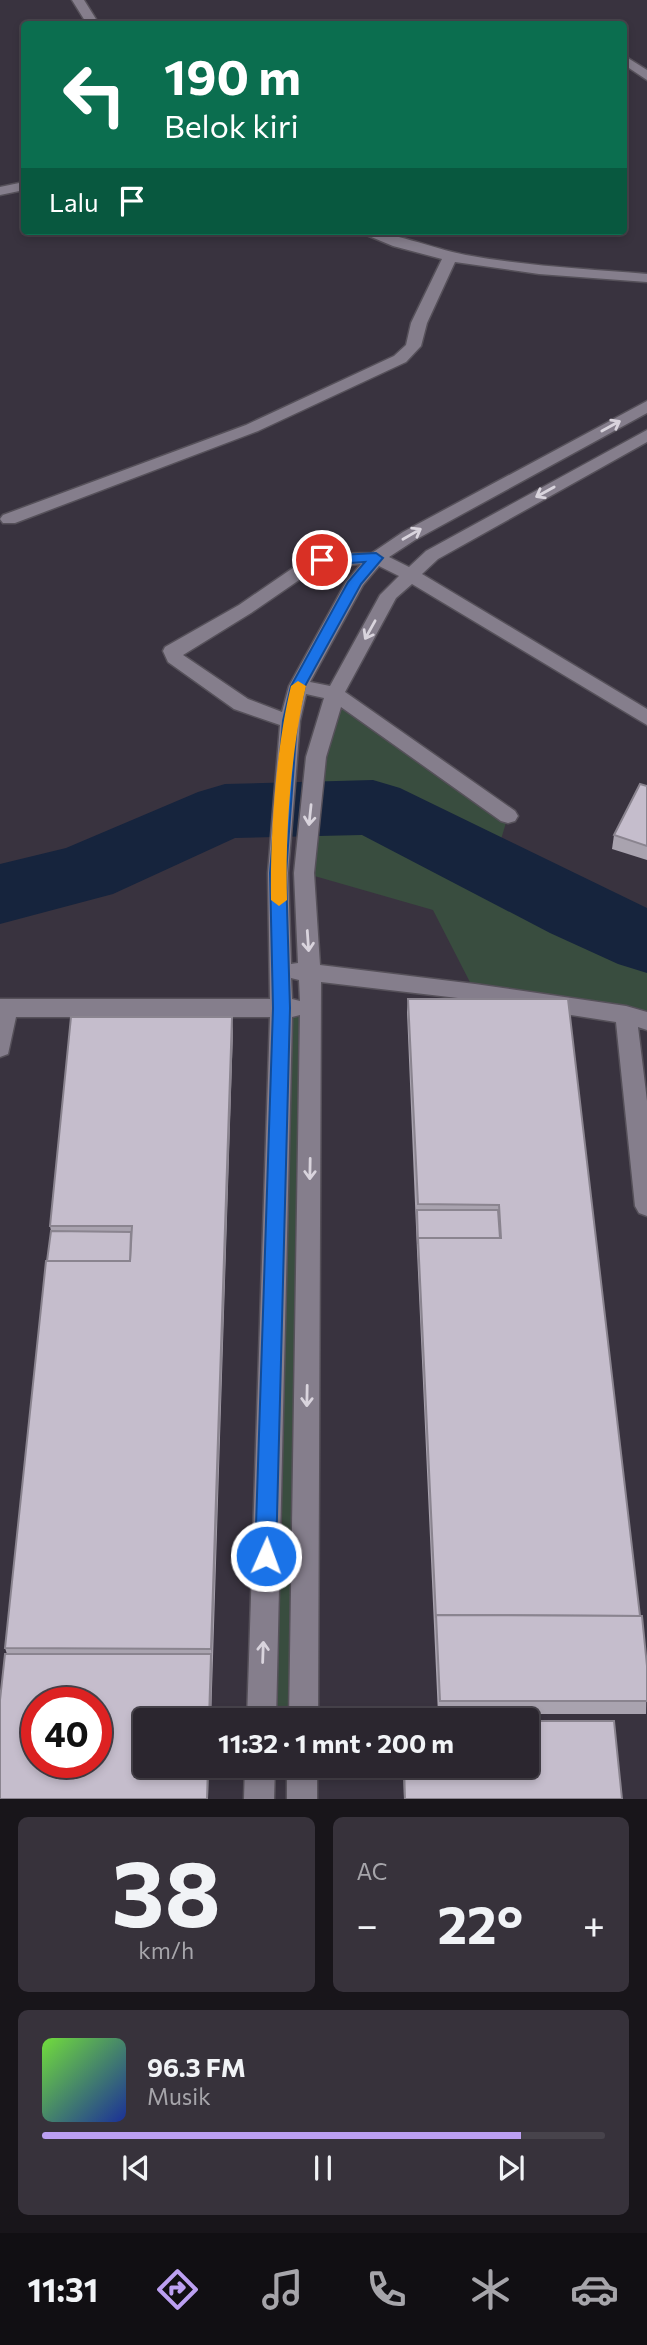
<!DOCTYPE html>
<html lang="id">
<meta charset="utf-8">
<style>
:root{--surface:#2b262f;--page:#37323b;--text:#f1f3f6;--muted:#a6a5aa;--line:#47434b;--accent:#bca0f2}
body{margin:0;font-family:Commissioner,sans-serif;background:var(--page);color:var(--text);height:100vh;display:flex;flex-direction:column;font-size:26px;white-space:nowrap}
*{box-sizing:border-box;margin:0}
p{font-size:23px;color:var(--muted)}
.icon{flex:none;width:38px;height:38px;fill:none;stroke:currentColor;stroke-width:2;stroke-linecap:round;stroke-linejoin:round}
.map{position:relative;height:1799px;overflow:hidden}
.side{display:flex;flex-direction:column;gap:18px;padding:18px;background:#18151a;flex:1}
.side>*{flex:none}
.top-card{position:absolute;left:21px;top:21px;width:606px;height:214px;border-radius:7px;box-shadow:0 4px 10px #0003,0 0 0 2px var(--line);background:#0b6e4f;color:#fff;overflow:hidden}
.speed{position:absolute;left:21px;top:1687px;display:flex;gap:14px;font-size:35px;font-weight:700;text-align:center}
.speed>*{display:grid;place-content:center;width:91px;height:91px;border-radius:50%;background:var(--surface);box-shadow:0 4px 10px #0003,0 0 0 2px var(--line);line-height:1}
.speed .limit{border:10px solid #d22;background:#fff;color:#111}
.pin{position:absolute;display:grid;place-items:center;width:60px;height:60px;color:#fff;margin:-30px;border:4px solid #fff;border-radius:50%;box-shadow:0 2px 7px #0007}
.me{position:absolute;width:77px;margin:-38px;rotate:2deg;stroke-linejoin:round;filter:drop-shadow(0 0 5px #0008)}
.turn{display:flex;align-items:center;gap:24px;height:147px;padding:0 28px;font-size:32px}
.turn .icon{width:91px;height:91px;stroke-width:2.5}
.turn b{display:block;font-size:49px;line-height:60px}
.then{display:flex;align-items:center;height:66px;padding:0 28px;background:#0003;gap:14px;font-size:26px}
.big{font-size:52px;font-weight:700;line-height:1.1}
.side .card{flex:1;display:flex;flex-direction:column;justify-content:center;gap:10px;min-width:0;padding:0 24px;border-radius:10px;background:var(--page)}
.side .dial{align-items:center;gap:0}
.dial b{font-size:91px;line-height:1}
.song{display:flex;align-items:center;gap:21px}
.cover{width:84px;height:84px;border-radius:10px;background:linear-gradient(135deg,hsl(100 70% 55%),hsl(230 70% 35%))}
.played{height:7px;border-radius:4px;background:linear-gradient(90deg,var(--accent) 85%,var(--line) 85%)}
.keys{display:flex;justify-content:space-around;direction:ltr}
.heat{display:flex;justify-content:space-between;align-items:center;font-size:38px;direction:ltr}
.side .tiles{flex:1;display:grid;gap:18px;grid-template-columns:1fr 1fr}
.card:last-child{grid-column:span 2}
.trip{position:absolute;left:133px;top:1708px;width:406px;height:70px;border-radius:7px;background:var(--surface);box-shadow:0 4px 10px #0003,0 0 0 2px var(--line);font-weight:700;line-height:70px;text-align:center}
.dock{display:flex;height:112px;justify-content:space-around;align-items:center;background:#110f13;color:var(--muted)}
.dock .icon{width:49px;height:49px}
.dock .active{color:var(--accent)}
.dock b{font-size:32px;color:var(--text)}
.map>svg:first-child{display:block}
</style>
<div class="map">
<svg width="647" height="1799" viewBox="0 0 647 1799">
<rect width="100%" height="100%" fill="#39333f"/>
<g fill="#394d3f">
<polygon points="335,694 508,816 496,856 647,915 647,1021 475,992 433,910 304,873"/>
<polygon points="281,1008 311,1009 303,1720 261,1720"/>
</g>
<g fill="none" stroke-linecap="round" stroke-linejoin="round">
<polygon fill="#16243d" fill-rule="evenodd" points="373,780 400,788 647,908 647,973 618,964 550,933 362,835 235,838 113,894 0,924 0,864 66,848 198,792 225,784"/>
<defs>
<g id="minor">
<polygon points="72,0 84,0 99,24 87,24"/>
<polygon points="623,55 647,70 647,80 623,64"/>
<polygon points="24,182 24,190 0,195 0,187"/>
<path d="M357,231C393,231 430,248 466,255C525,266 587,269 647,274V282L539,274L455,262L427,323L421,346L406,362L258,431L15,523H3L0,519L3,515L246,425L394,356L406,345L411,323L442,259L393,246Z"/>
<path d="M647,401V413L415,540L389,557L409,567L426,551L647,430V442L438,559L422,574L647,709V725L412,584L396,598L345,692L515,811L518,816L515,821L508,823L501,821L341,707L326,757L314,873L320,965L475,984L626,1006L647,1012V1030L638,1027L647,1101V1216L639,1213L635,1206L616,1022L475,1000L321,982L318,1720H289L300,1015L292,1017L276,1720H247L270,1017H16L8,1054L0,1057V999H270L268,873L280,725L234,709L168,662L163,651L165,647L239,605L306,559L322,554L372,553L403,532ZM361,564L346,582L289,686L282,712L248,699L183,655L251,613L318,567ZM379,566L399,576L380,595L330,686L310,682L363,585ZM306,694L324,698L306,757L294,873L298,963L291,964L288,873L300,721ZM291,978L299,980L300,1001L292,999Z"/>
<polygon points="245,1766 275,1766 274,1799 244,1799"/>
<rect x="287" y="1766" width="30" height="33"/>
</g>
</defs>
<use href="#minor" stroke="#56515a" stroke-width="3"/>
<use href="#minor" fill="#857e8c" fill-rule="evenodd"/>
</g>
<g fill="#a9a3af">
<polygon points="647,786 647,860 612,849 614,835"/>
<polygon points="408,999 568,999 640,1616 647,1666 646,1714 438,1714 417,1251 407,1012"/>
<polygon points="233,1030 211,1720 145,1720 7,1654 5,1648 51,1231 50,1226"/>
<polygon points="403,1766 527,1766 622,1799 404,1799"/>
</g>
<g fill="#8a848f">
<polygon points="232,1017 233,1030 212,1659 211,1649"/>
<polygon points="211,1654 212,1664 211,1720 209,1720"/>
<polygon points="208,1766 209,1766 208,1799 207,1799"/>
</g>
<g fill="#c5bdcc" stroke="#8a848f" stroke-width="2" fill-rule="evenodd">
<polygon points="640,784 647,786 647,846 614,835"/>
<polygon points="408,999 568,999 640,1616 436,1615 436,1618 418,1238 501,1238 499,1205 418,1204"/>
<polygon points="71,1017 232,1017 211,1649 5,1648 46,1261 130,1261 132,1226 50,1226"/>
<polygon points="417,1210 498,1210 500,1238 418,1238 418,1244"/>
<polygon points="51,1231 131,1232 130,1261 47,1261"/>
<polygon points="436,1615 642,1616 647,1666 647,1701 440,1701"/>
<path d="M5,1654H211L209,1720H145V1766H208L207,1799H0V1700ZM37,1703H96V1762H37Z"/>
<polygon points="527,1721 614,1721 622,1799 405,1799 404,1766 527,1766"/>
</g>
<defs><path id="oneway-shaft" d="M-6 0H5M1.5-3L5.5 0L1.5 3" fill="none" stroke-width="1.6" stroke-linecap="round" stroke-linejoin="round" transform="scale(1.75)"/></defs>
<g stroke="#d9d4dd">
<use href="#oneway-shaft" transform="translate(611 426) rotate(-29)"/>
<use href="#oneway-shaft" transform="translate(545 492) rotate(151)"/>
<use href="#oneway-shaft" transform="translate(412 534) rotate(-30)"/>
<use href="#oneway-shaft" transform="translate(370 630) rotate(119)"/>
<use href="#oneway-shaft" transform="translate(310 815) rotate(96)"/>
<use href="#oneway-shaft" transform="translate(308 941) rotate(86)"/>
<use href="#oneway-shaft" transform="translate(310 1169) rotate(91)"/>
<use href="#oneway-shaft" transform="translate(307 1396) rotate(91)"/>
<use href="#oneway-shaft" transform="translate(263 1652) rotate(-88)"/>
</g>
<polygon fill="#1a73e8" stroke="#114b97" stroke-width="2" points="376,553 383,558 361,584 305,686 297,721 286,873 290,1008 276,1556 273,1563 266,1566 258,1563 255,1556 273,1008 270,873 283,721 291,686 348,582 365,562 322,565 315,560 322,556"/>
<path fill="#f59e0b" d="M298,681L306,686C291,749 285,835 287,900L279,906L271,900C270,835 276,748 291,686Z"/>
</svg>
<div class="speed"><div class="limit">40</div></div>
<div class="pin" style="left:322px;top:560px;background:#d93025"><svg class="icon" aria-label="arrive" viewBox="0 0 24 24"><path d="M6 21V4h12l-3 4 3 4H6"/></svg></div>
<svg class="me" style="left:266px;top:1556px" viewBox="-20 -20 40 40"><circle r="17" fill="#1a73e8" stroke="#fff" stroke-width="3"/><path d="M0-11L8 9 0 5-8 9z" fill="#fff"/></svg>
<div class="trip">11:32 · 1 mnt · 200 m</div>
<div class="top-card">
<div class="turn"><svg class="icon" aria-label="left" viewBox="0 0 24 24"><path d="M17 20v-9H6M10 6l-5 5 5 5"/></svg><div><b>190 m</b>Belok kiri</div></div>
<div class="then">Lalu<svg class="icon" aria-label="arrive" viewBox="0 0 24 24"><path d="M6 21V4h12l-3 4 3 4H6"/></svg></div>
</div>
</div>
<section class="side">
<div class="tiles">
<div class="card dial"><b>38</b><p>km/h</p></div>
<div class="card"><p>AC</p>
<div class="heat"><a>−</a><b class="big">22°</b><a>+</a></div>
</div>
<div class="card">
<div class="song"><i class="cover"></i><div><b>96.3 FM</b><p>Musik</p></div></div>
<div class="played"></div>
<div class="keys"><svg class="icon" aria-label="previous" viewBox="0 0 24 24"><path d="M18 5L8 12l10 7zM5 5v14"/></svg><svg class="icon" aria-label="pause" viewBox="0 0 24 24"><path d="M8 5v14M16 5v14"/></svg><svg class="icon" aria-label="next" viewBox="0 0 24 24"><path d="M6 5l10 7-10 7zM19 5v14"/></svg></div>
</div>
</div>
</section>
<nav class="dock">
<b>11:31</b>
<svg class="icon active" aria-label="directions" viewBox="0 0 24 24"><path d="M12 3l9 9-9 9-9-9zM9 14v-3h6M13 9l2 2-2 2"/></svg>
<svg class="icon" aria-label="music" viewBox="0 0 24 24"><path d="M9 18V5l10-2v13"/><circle cx="6" cy="18" r="3"/><circle cx="16" cy="16" r="3"/></svg>
<svg class="icon" aria-label="phone" viewBox="0 0 24 24"><path d="M5 4h4l2 5-3 2q2 4 5 5l2-3 5 2v4C11 20 4 13 5 4z"/></svg>
<svg class="icon" aria-label="climate" viewBox="0 0 24 24"><path d="M12 3v18M4 7l16 10M4 17L20 7"/></svg>
<svg class="icon" aria-label="car" viewBox="0 0 24 24"><path d="M5 17H2v-5l4-1 3-4h7l3 4 3 1v5h-3M9 17h6M6 11h13"/><circle cx="7" cy="17" r="2"/><circle cx="17" cy="17" r="2"/></svg>
</nav>
